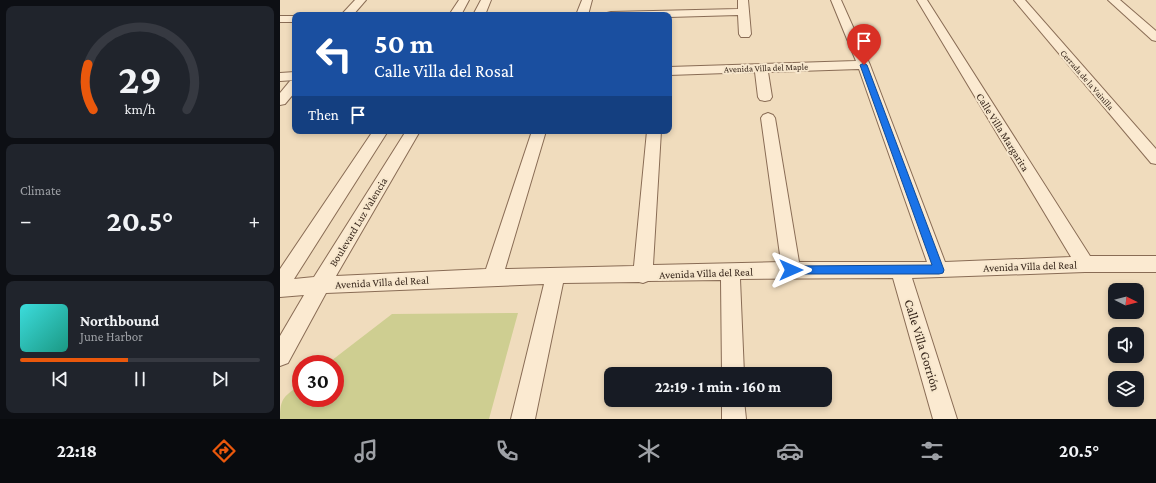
<!DOCTYPE html>
<meta charset="utf-8">
<style>
:root{--surface:#171b24;--page:#20242c;--text:#f1f3f6;--muted:#9ea1a6;--line:#363941;--accent:#ea580c}
body{margin:0;font-family:"Crimson Pro",serif;background:var(--page);color:var(--text);height:100vh;display:flex;flex-direction:column;font-size:15px;white-space:nowrap}
*{box-sizing:border-box;margin:0}
p{font-size:13px;color:var(--muted)}
.icon{flex:none;width:22px;height:22px;fill:none;stroke:currentColor;stroke-width:2;stroke-linecap:round;stroke-linejoin:round}
.map{position:relative;flex:1;overflow:hidden}
.details{display:flex;flex-direction:column;gap:6px;padding:6px;background:#0d0f14;width:280px}
.details>*{flex:none}
.banner{position:absolute;left:12px;top:12px;width:380px;height:122px;border-radius:8px;box-shadow:0 2px 6px #0003;background:#1a4fa0;color:#fff;overflow:hidden}
.needle{width:26px;rotate:96deg}
.buttons{position:absolute;left:828px;top:283px;display:grid;gap:8px}
.buttons a{display:grid;place-items:center;width:36px;height:36px;border-radius:8px;background:var(--surface);box-shadow:0 2px 6px #0003;font-size:20px}
.speed{position:absolute;left:12px;top:355px;display:flex;gap:8px;font-size:20px;font-weight:700;text-align:center}
.speed>*{display:grid;place-content:center;width:52px;height:52px;border-radius:50%;background:var(--surface);box-shadow:0 2px 6px #0003;line-height:1}
.speed .limit{border:6px solid #d22;background:#fff;color:#111}
.pin{position:absolute;display:grid;place-items:center;width:34px;height:34px;color:#fff;margin:-41px -17px;border-radius:50% 50% 50% 0;rotate:-45deg;box-shadow:0 0 4px #0007}
.pin .icon{rotate:45deg}
.me{position:absolute;width:44px;margin:-22px;rotate:90deg;stroke-linejoin:round;filter:drop-shadow(0 0 3px #0008)}
.turn{display:flex;align-items:center;gap:14px;height:84px;padding:0 16px;font-size:18px}
.turn .icon{width:52px;height:52px;stroke-width:2.5}
.turn b{display:block;font-size:28px;line-height:34px}
.then{display:flex;align-items:center;height:38px;padding:0 16px;background:#0003;gap:8px;font-size:15px}
.big{font-size:30px;font-weight:700;line-height:1.1}
.details .card{flex:1;display:flex;flex-direction:column;justify-content:center;gap:6px;min-width:0;padding:0 14px;border-radius:8px;background:var(--page)}
.details .dial{align-items:center;gap:0}
.dial svg{height:104px;overflow:visible;fill:none;stroke:var(--line);stroke-width:7;stroke-linecap:round;text-anchor:middle}
.dial text{fill:var(--text);stroke:none}
.song{display:flex;align-items:center;gap:12px}
.cover{width:48px;height:48px;border-radius:6px;background:linear-gradient(135deg,hsl(180 70% 55%),hsl(170 70% 35%))}
.played{height:4px;border-radius:2px;background:linear-gradient(90deg,var(--accent) 45%,var(--line) 45%)}
.keys{display:flex;justify-content:space-around;direction:ltr}
.heat{display:flex;justify-content:space-between;align-items:center;font-size:22px;direction:ltr}
.trip{position:absolute;left:324px;top:367px;width:228px;height:40px;border-radius:8px;background:var(--surface);box-shadow:0 2px 6px #0003;font-weight:700;line-height:40px;text-align:center}
.menu{display:flex;height:64px;justify-content:space-around;align-items:center;background:#090b0e;color:var(--muted)}
.menu .icon{width:28px;height:28px}
.menu .active{color:var(--accent)}
.menu b{font-size:18px;color:var(--text)}
main{display:flex;flex:1;min-height:0}
.map>svg:first-child{display:block}
</style>
<main>
<section class="details">
<div class="card dial"><svg viewBox="0 0 100 80">
<path d="M14 69A42 42 0 1 1 86 69"/>
<path d="M14 69A42 42 0 0 1 10 34" stroke="#ea580c"/>
<text x="50" y="56" font-size="32" font-weight="700">29</text>
<text x="50" y="72" font-size="11">km/h</text>
</svg></div>
<div class="card"><p>Climate</p>
<div class="heat"><a>−</a><b class="big">20.5°</b><a>+</a></div>
</div>
<div class="card">
<div class="song"><i class="cover"></i><div><b>Northbound</b><p>June Harbor</p></div></div>
<div class="played"></div>
<div class="keys"><svg class="icon" aria-label="previous" viewBox="0 0 24 24"><path d="M18 5L8 12l10 7zM5 5v14"/></svg><svg class="icon" aria-label="pause" viewBox="0 0 24 24"><path d="M8 5v14M16 5v14"/></svg><svg class="icon" aria-label="next" viewBox="0 0 24 24"><path d="M6 5l10 7-10 7zM19 5v14"/></svg></div>
</div>
</section>
<div class="map">
<svg width="876" height="419" viewBox="0 0 876 419">
<rect width="100%" height="100%" fill="#f0dcbd"/>
<path fill="#cece91" d="M238,313L209,419H0C0,397 4,397 21,384V398H55V364H47L112,314Z"/>
<g fill="none" stroke-linecap="round" stroke-linejoin="round">
<defs>
<g id="street">
<polygon points="75,0 86,0 73,15 61,15"/>
<polygon points="179,0 189,0 181,15 169,15"/>
<polygon points="201,0 211,0 205,15 193,15"/>
<polygon points="302,0 312,0 308,15 296,15"/>
<polygon points="458,0 468,0 471,34 469,37 461,37 459,34 458,15 389,17 389,15 325,15 327,13 331,12 458,9"/>
<polygon points="551,0 561,0 590,65 665,262 791,257 637,0 647,0 810,256 876,256 876,272 805,272 632,278 677,419 653,419 613,278 460,279 464,374 442,374 441,280 368,281 363,283 359,282 283,283 255,419 231,419 264,284 46,293 8,363 0,366 0,336 24,295 0,297 0,269 93,131 108,131 14,279 34,277 126,131 140,131 56,276 206,269 252,131 266,131 225,269 354,266 367,131 381,131 373,265 501,262 481,118 483,115 488,113 493,115 495,118 519,262 647,262 579,69 488,72 492,97 490,100 485,101 480,100 478,97 475,72 389,75 389,67 576,61"/>
<polygon points="734,0 745,0 876,149 876,164 871,163"/>
<polygon points="828,0 840,0 876,31 876,41 872,40"/>
<rect x="0" y="16" width="15" height="6"/>
<polygon points="15,72 15,80 0,81 0,73"/>
<polygon points="15,80 15,92 5,104 0,105 0,93 10,81"/>
<polygon points="442,400 464,400 466,419 442,419"/>
</g>
</defs>
<use href="#street" stroke="#896c55" stroke-width="2"/>
<use href="#street" fill="#fbead1" fill-rule="evenodd"/>
</g>
<polygon fill="#1a73e8" stroke="#114b97" points="584,63 587,65 664,270 663,273 659,274 511,274 507,273 506,270 507,267 511,266 652,265 580,65"/>
<g text-anchor="middle" stroke-width="4" stroke-linejoin="round" paint-order="stroke">
<g font-size="9" fill="#37261b" stroke="#f7e7cd">
<text transform="translate(486 68) rotate(-2)" y="3">Avenida Villa del Maple</text>
<text transform="translate(807 80) rotate(49)" y="3">Cerrada de la Vainilla</text>
</g>
<g font-size="11" fill="#37261b" stroke="#f7e7cd">
<text transform="translate(723 132) rotate(58)" y="4">Calle Villa Margarita</text>
<text transform="translate(78 222) rotate(-59)" y="4">Boulevard Luz Valencia</text>
<text transform="translate(750 266) rotate(-2)" y="4">Avenida Villa del Real</text>
<text transform="translate(426 273) rotate(-2)" y="4">Avenida Villa del Real</text>
<text transform="translate(102 282) rotate(-3)" y="4">Avenida Villa del Real</text>
</g>
<g font-size="13" fill="#37261b" stroke="#f7e7cd">
<text transform="translate(643 345) rotate(73)" y="5">Calle Villa Gorrión</text>
</g>
</g>
</svg>
<div class="buttons">
<a><svg class="needle" viewBox="-14 -14 28 28"><path d="M0-13l5 13h-10z" fill="#e53935"/><path d="M0 13l5-13h-10z" fill="#9ea1a6"/></svg></a>
<a><svg class="icon" aria-label="sound" viewBox="0 0 24 24"><path d="M4 9h4l5-4v14l-5-4H4zM17 9q2 3 0 6"/></svg></a>
<a><svg class="icon" aria-label="layers" viewBox="0 0 24 24"><path d="M12 4l9 5-9 5-9-5zM3 14l9 5 9-5"/></svg></a>
</div>
<div class="speed"><div class="limit">30</div></div>
<div class="pin" style="left:584px;top:65px;background:#d93025"><svg class="icon" aria-label="arrive" viewBox="0 0 24 24"><path d="M6 21V4h12l-3 4 3 4H6"/></svg></div>
<svg class="me" style="left:511px;top:270px" viewBox="-20 -20 40 40"><path d="M0-17L14 15 0 8-14 15z" fill="#1a73e8" stroke="#fff" stroke-width="4"/></svg>
<div class="trip">22:19 · 1 min · 160 m</div>
<div class="banner">
<div class="turn"><svg class="icon" aria-label="left" viewBox="0 0 24 24"><path d="M17 20v-9H6M10 6l-5 5 5 5"/></svg><div><b>50 m</b>Calle Villa del Rosal</div></div>
<div class="then">Then<svg class="icon" aria-label="arrive" viewBox="0 0 24 24"><path d="M6 21V4h12l-3 4 3 4H6"/></svg></div>
</div>
</div>
</main>
<nav class="menu">
<b>22:18</b>
<svg class="icon active" aria-label="directions" viewBox="0 0 24 24"><path d="M12 3l9 9-9 9-9-9zM9 14v-3h6M13 9l2 2-2 2"/></svg>
<svg class="icon" aria-label="music" viewBox="0 0 24 24"><path d="M9 18V5l10-2v13"/><circle cx="6" cy="18" r="3"/><circle cx="16" cy="16" r="3"/></svg>
<svg class="icon" aria-label="phone" viewBox="0 0 24 24"><path d="M5 4h4l2 5-3 2q2 4 5 5l2-3 5 2v4C11 20 4 13 5 4z"/></svg>
<svg class="icon" aria-label="climate" viewBox="0 0 24 24"><path d="M12 3v18M4 7l16 10M4 17L20 7"/></svg>
<svg class="icon" aria-label="car" viewBox="0 0 24 24"><path d="M5 17H2v-5l4-1 3-4h7l3 4 3 1v5h-3M9 17h6M6 11h13"/><circle cx="7" cy="17" r="2"/><circle cx="17" cy="17" r="2"/></svg>
<svg class="icon" aria-label="filters" viewBox="0 0 24 24"><path d="M4 7h16M4 17h16"/><circle cx="9" cy="7" r="2"/><circle cx="15" cy="17" r="2"/></svg>
<b>20.5°</b>
</nav>
